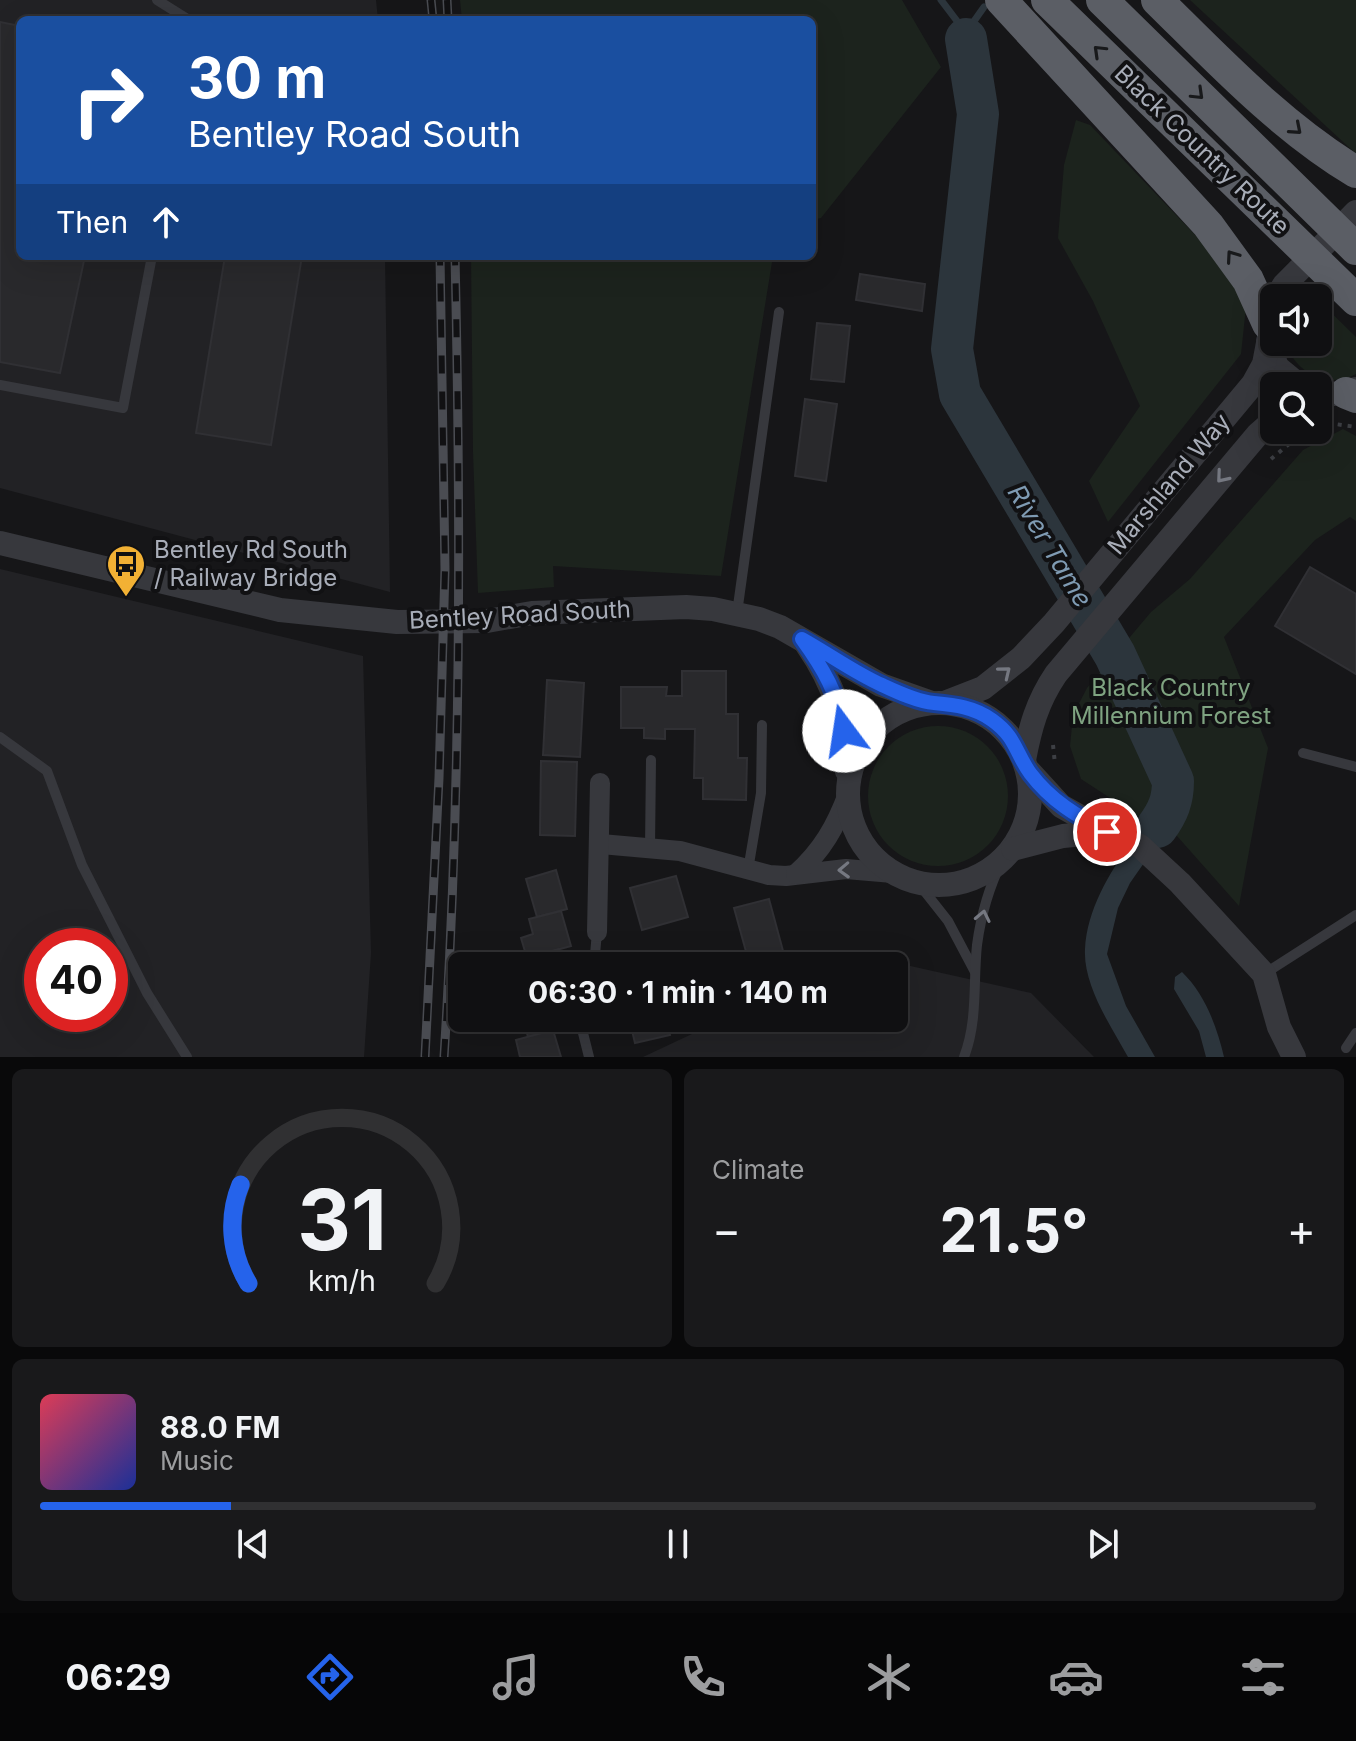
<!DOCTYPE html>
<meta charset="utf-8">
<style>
:root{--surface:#101012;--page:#19191b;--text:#f1f3f6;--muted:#9c9d9f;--line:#303032;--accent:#2563eb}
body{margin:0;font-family:Inter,sans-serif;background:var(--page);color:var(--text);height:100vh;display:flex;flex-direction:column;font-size:30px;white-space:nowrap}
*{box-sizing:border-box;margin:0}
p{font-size:26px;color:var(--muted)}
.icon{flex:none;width:44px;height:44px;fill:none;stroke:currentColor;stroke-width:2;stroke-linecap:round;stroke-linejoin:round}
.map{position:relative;height:1057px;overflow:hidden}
.panel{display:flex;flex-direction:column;gap:12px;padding:12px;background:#09090a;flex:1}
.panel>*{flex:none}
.banner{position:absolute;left:16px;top:16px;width:800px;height:244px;border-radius:12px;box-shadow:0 8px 32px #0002,0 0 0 2px var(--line);background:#1a4fa0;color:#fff;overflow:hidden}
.fabs{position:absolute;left:1260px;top:284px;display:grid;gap:16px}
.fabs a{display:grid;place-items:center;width:72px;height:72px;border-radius:12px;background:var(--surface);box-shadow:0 8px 32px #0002,0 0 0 2px var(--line);font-size:40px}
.speed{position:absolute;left:24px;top:928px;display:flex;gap:16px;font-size:40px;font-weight:700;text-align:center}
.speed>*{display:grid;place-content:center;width:104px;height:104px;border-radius:50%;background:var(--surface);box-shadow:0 8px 32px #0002,0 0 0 2px var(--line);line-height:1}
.speed .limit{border:12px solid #d22;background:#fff;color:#111}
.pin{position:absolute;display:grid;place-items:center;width:68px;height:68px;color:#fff;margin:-34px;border:4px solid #fff;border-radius:50%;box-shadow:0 2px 8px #0007}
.me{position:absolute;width:88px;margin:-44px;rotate:346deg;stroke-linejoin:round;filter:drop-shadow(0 0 6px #0008)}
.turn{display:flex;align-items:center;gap:28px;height:168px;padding:0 40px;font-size:36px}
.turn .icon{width:104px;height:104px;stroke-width:2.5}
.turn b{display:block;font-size:56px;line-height:68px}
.then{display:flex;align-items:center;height:76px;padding:0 40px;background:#0003;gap:16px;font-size:30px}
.big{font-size:60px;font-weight:700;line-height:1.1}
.panel .tile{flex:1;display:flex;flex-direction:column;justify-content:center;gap:12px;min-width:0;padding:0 28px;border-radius:12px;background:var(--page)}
.panel .dial{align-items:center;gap:0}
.dial svg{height:208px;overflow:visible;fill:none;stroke:var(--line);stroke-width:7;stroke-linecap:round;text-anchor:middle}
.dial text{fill:var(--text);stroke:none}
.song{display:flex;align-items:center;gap:24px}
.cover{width:96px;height:96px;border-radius:12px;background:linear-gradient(135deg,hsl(350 70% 55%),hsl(230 70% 35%))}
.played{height:8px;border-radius:4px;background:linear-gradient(90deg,var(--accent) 15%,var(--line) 15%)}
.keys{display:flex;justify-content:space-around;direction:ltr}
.heat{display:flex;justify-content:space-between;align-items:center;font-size:44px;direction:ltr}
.panel .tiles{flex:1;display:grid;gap:12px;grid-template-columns:1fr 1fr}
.tile:last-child{grid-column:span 2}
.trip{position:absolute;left:448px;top:952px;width:460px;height:80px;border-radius:12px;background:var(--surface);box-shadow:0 8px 32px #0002,0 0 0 2px var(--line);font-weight:700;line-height:80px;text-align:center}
.menu{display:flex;height:128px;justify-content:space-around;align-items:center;background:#060607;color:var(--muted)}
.menu .icon{width:56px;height:56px}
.menu .active{color:var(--accent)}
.menu b{font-size:36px;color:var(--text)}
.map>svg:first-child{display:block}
</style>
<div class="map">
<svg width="1356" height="1057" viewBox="0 0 1356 1057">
<rect width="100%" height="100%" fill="#161618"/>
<g fill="#222225" fill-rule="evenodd">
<polygon points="0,0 376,0 378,20 20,20 20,256 385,256 390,592 0,488"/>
<path d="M0,569L363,656L371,953L364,1057H0ZM42,946H110V1014H42Z"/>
<polygon points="861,955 1031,993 1094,1057 643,1057 726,1018 894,1018 894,966 838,966"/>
</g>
<g fill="#1c231d">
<polygon points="460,0 902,0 941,67 821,218 812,220 812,20 462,20"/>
<polygon points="1190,0 1356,0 1356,153 1354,152"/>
<polygon points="1076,120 1090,125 1220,261 1246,307 1241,354 1108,522 1089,481 1140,406 1093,301 1058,238 1064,165"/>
<polygon points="471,256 773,256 721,576 553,566 554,587 478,593 473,452"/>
<path d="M1318,300L1356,337V374C1326,390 1295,372 1285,342H1318Z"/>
<polygon points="1343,429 1356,436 1356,521 1350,517 1315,540 1224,637 1268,748 1239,906 1169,827 1181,803 1161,798 1147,822 1081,779 1070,746 1073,715 1087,688 1151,612 1190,579 1303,450"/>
<circle cx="938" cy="796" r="70"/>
</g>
<g fill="#2c353c">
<path d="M1171,777L1184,778L1181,803L1169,827L1130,883L1118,908L1107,954L1126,1006L1155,1057H1128C1111,1026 1083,986 1085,949C1087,910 1109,873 1131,843C1149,819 1161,809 1161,778Z"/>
<path d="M1182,972C1205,994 1217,1027 1224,1057H1206L1199,1031L1174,989L1175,977Z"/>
</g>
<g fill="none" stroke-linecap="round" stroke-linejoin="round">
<g stroke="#2c353c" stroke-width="7">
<polyline points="941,0 957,21 966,39"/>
<polyline points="966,39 972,24 984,7"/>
</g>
<path stroke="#2c353c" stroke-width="42" d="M966,39L978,114L952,349L960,394L1115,655L1173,781C1173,800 1168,812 1157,827"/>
</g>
<g fill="#29292c" stroke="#303034" stroke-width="2">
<polygon points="0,22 20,26 20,256 85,256 60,373 0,362"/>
<polygon points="225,256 302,256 271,445 196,433"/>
<polygon points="860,274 925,284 922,311 856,300"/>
<polygon points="817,323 850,326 844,382 811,379"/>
<polygon points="805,399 837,404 826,481 795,476"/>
<polygon points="1310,567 1356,594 1356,674 1275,626"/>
<polygon points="682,671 726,671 726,714 738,714 738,758 747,758 746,800 703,799 703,778 694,778 695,729 665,729 665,739 644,738 644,728 621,728 621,687 667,687 666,696 682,696"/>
<polygon points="547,680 584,683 580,757 543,755"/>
<polygon points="541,761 577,762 575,836 540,835"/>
<polygon points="556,870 567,909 537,917 526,879"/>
<polygon points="676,876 688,917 642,930 630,888"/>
<polygon points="769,899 786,962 770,966 750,966 734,908"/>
<polygon points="561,911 571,946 527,958 521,938 533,934 529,919"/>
<polygon points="559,949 564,966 529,966 527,958"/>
<polygon points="523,1018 558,1018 561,1028 528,1037"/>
<polygon points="629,1018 666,1018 670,1035 635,1043"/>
<polygon points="553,1030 561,1057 520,1057 516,1040"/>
</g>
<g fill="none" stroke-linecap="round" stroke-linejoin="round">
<g stroke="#3d3f44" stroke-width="4" stroke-dasharray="4 6" stroke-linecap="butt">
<polyline points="1318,425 1328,423 1356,427"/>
<polyline points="1271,459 1306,430"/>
<polyline points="1053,745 1055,764"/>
</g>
<g stroke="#37383d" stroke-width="10">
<polyline points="157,0 189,20"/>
<polyline points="0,385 123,408 152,256"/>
<polyline points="737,613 779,312"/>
<polyline points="0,737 47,771 82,865 147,993 187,1057"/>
<polyline points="1303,753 1356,767"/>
<polyline points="650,848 651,760"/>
<polyline points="748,870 761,793 762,725"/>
<polyline points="918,883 948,921 975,972"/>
<polyline points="594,966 597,932"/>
<polyline points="1264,974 1356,915"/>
<polyline points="583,1018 582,1029 589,1057"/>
<polyline points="1346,1048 1356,1033"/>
<path d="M964,1057C978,1021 973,982 977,945C981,915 989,887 1002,861"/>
</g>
<g stroke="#37383d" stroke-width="20">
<polyline points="601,844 680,851 769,875 786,876 846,869 893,873"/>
<path d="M796,874C822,851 836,826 848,794"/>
<polyline points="597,932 600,783"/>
</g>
<g stroke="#37383d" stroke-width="24">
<polyline points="1276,298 1284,285 1356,212"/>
<polyline points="1268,341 1277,367 1300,386"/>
<polyline points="1318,393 1334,394 1356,389"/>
<polyline points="0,543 280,610 397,622 487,621 532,613 686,607 713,609 759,619 780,627 881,685 932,703"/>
<path d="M807,645C836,687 845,721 847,771"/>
<polyline points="947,702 983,688 1021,658 1054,623 1253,384 1264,364 1268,343"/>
<circle cx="939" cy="794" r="91"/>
<path d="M1024,760C1030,728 1037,702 1056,674L1258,434L1274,420"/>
<polyline points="1028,770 1061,806 1107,832 1140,846 1180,883 1264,974 1279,1027 1294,1057"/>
<polyline points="1013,849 1063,836 1107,832"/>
</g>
<g stroke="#5b5e65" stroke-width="32">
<polyline points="1001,0 1208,225 1248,280 1268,324"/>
<polyline points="1047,0 1356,300"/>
<polyline points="1102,0 1356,249"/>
<path d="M1157,0C1219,61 1281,127 1356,172"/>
<polyline points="1346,393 1356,397"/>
</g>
<defs>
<g id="rail">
<polyline points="431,0 433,20"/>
<polyline points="447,0 448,20"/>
<polyline points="425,1057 439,778 445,569 440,256"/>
<path d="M444,1057C461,790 461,523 455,256"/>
</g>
</defs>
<use href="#rail" stroke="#4a4c52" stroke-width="9"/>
<use href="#rail" stroke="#111113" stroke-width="6" stroke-dasharray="18" stroke-linecap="butt"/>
</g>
<defs><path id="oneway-chevron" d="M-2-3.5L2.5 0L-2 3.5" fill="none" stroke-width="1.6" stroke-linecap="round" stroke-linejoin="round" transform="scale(2)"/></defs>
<g stroke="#18191b">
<use href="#oneway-chevron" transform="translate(1099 51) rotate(-136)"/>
<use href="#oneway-chevron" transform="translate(1198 94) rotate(44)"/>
<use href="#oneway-chevron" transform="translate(1296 129) rotate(41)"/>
<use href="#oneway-chevron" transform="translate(1232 256) rotate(-125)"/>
</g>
<g stroke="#757881">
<use href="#oneway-chevron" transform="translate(1222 477) rotate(130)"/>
<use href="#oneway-chevron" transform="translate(1005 672) rotate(-39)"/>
<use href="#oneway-chevron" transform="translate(844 870) rotate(178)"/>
<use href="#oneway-chevron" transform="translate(983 916) rotate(-78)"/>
</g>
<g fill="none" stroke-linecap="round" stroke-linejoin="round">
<defs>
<path id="route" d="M844,731C839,695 823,668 802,639C829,654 855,673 882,685C897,692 918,702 934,703C955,705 974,707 992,720C1016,737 1015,752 1030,773C1051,801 1077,816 1107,832"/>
</defs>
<use href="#route" stroke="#184099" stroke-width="20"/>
<use href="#route" stroke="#2563eb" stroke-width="14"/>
</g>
<defs>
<symbol id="bus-pin" viewBox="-11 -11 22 30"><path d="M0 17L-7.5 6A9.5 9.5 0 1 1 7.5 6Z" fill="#f2b134" stroke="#111113"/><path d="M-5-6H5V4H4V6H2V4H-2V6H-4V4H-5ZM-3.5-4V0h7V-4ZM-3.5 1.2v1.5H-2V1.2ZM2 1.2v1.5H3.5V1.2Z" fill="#111"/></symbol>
</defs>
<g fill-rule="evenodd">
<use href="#bus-pin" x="104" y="542" width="44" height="60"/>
</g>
<g text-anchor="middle" stroke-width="8" stroke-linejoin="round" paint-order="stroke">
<g font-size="24" fill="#a8adb8" stroke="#111113">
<text transform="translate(1202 150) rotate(44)" y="8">Black Country Route</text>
<text transform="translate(1169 484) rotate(-50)" y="8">Marshland Way</text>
<text transform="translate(520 615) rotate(-3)" y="8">Bentley Road South</text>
</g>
<g font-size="24" fill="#a8adb8" stroke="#111113" text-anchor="start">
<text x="154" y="558">Bentley Rd South<tspan x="154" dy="28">/ Railway Bridge</tspan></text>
</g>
<g font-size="24" fill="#7fa381" stroke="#111113">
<text x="1171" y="696">Black Country<tspan x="1171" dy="28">Millennium Forest</tspan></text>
</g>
<g font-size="26" font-style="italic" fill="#7f9bb3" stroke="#111113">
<text transform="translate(1050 546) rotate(59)" y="9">River Tame</text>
</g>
</g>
</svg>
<div class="fabs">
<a><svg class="icon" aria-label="sound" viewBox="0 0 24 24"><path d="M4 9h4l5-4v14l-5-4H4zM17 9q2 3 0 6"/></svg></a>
<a><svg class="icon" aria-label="search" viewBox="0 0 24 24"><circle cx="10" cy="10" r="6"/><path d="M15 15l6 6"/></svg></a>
</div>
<div class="speed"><div class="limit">40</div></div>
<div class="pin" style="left:1107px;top:832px;background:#d93025"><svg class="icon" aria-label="arrive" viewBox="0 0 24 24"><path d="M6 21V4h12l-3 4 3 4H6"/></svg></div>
<svg class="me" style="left:844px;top:731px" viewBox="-20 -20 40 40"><circle r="19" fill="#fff"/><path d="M0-13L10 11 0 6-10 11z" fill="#2563eb"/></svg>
<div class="trip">06:30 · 1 min · 140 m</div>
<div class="banner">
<div class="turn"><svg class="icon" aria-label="right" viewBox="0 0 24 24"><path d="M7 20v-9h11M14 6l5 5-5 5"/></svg><div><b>30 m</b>Bentley Road South</div></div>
<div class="then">Then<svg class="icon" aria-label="ahead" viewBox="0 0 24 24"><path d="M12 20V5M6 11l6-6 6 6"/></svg></div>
</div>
</div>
<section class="panel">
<div class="tiles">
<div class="tile dial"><svg viewBox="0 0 100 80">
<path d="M14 69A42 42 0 1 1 86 69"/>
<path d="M14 69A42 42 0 0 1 11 31" stroke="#2563eb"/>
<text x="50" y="56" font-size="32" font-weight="700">31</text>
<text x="50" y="72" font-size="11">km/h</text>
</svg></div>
<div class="tile"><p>Climate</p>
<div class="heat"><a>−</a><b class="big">21.5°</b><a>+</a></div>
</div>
<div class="tile">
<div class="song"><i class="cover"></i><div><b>88.0 FM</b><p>Music</p></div></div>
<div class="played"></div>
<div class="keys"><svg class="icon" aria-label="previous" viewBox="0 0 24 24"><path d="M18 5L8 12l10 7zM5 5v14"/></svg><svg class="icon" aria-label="pause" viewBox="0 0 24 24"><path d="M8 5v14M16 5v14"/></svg><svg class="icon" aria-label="next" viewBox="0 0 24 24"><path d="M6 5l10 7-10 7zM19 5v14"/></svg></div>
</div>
</div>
</section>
<nav class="menu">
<b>06:29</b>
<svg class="icon active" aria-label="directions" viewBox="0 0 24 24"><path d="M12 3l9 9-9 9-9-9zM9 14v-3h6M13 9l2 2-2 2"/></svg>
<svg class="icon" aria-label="music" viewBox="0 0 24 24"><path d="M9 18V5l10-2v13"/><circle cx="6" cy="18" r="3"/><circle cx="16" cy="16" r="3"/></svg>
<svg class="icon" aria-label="phone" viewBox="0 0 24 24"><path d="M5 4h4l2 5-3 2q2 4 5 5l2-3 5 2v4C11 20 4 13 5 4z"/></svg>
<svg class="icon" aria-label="climate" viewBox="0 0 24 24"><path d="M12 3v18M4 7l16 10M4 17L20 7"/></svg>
<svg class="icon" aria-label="car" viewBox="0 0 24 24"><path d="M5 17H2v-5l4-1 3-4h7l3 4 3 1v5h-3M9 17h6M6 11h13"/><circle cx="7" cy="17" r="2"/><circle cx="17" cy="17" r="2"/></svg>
<svg class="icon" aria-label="filters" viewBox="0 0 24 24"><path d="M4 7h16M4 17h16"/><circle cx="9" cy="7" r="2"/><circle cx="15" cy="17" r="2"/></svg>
</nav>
